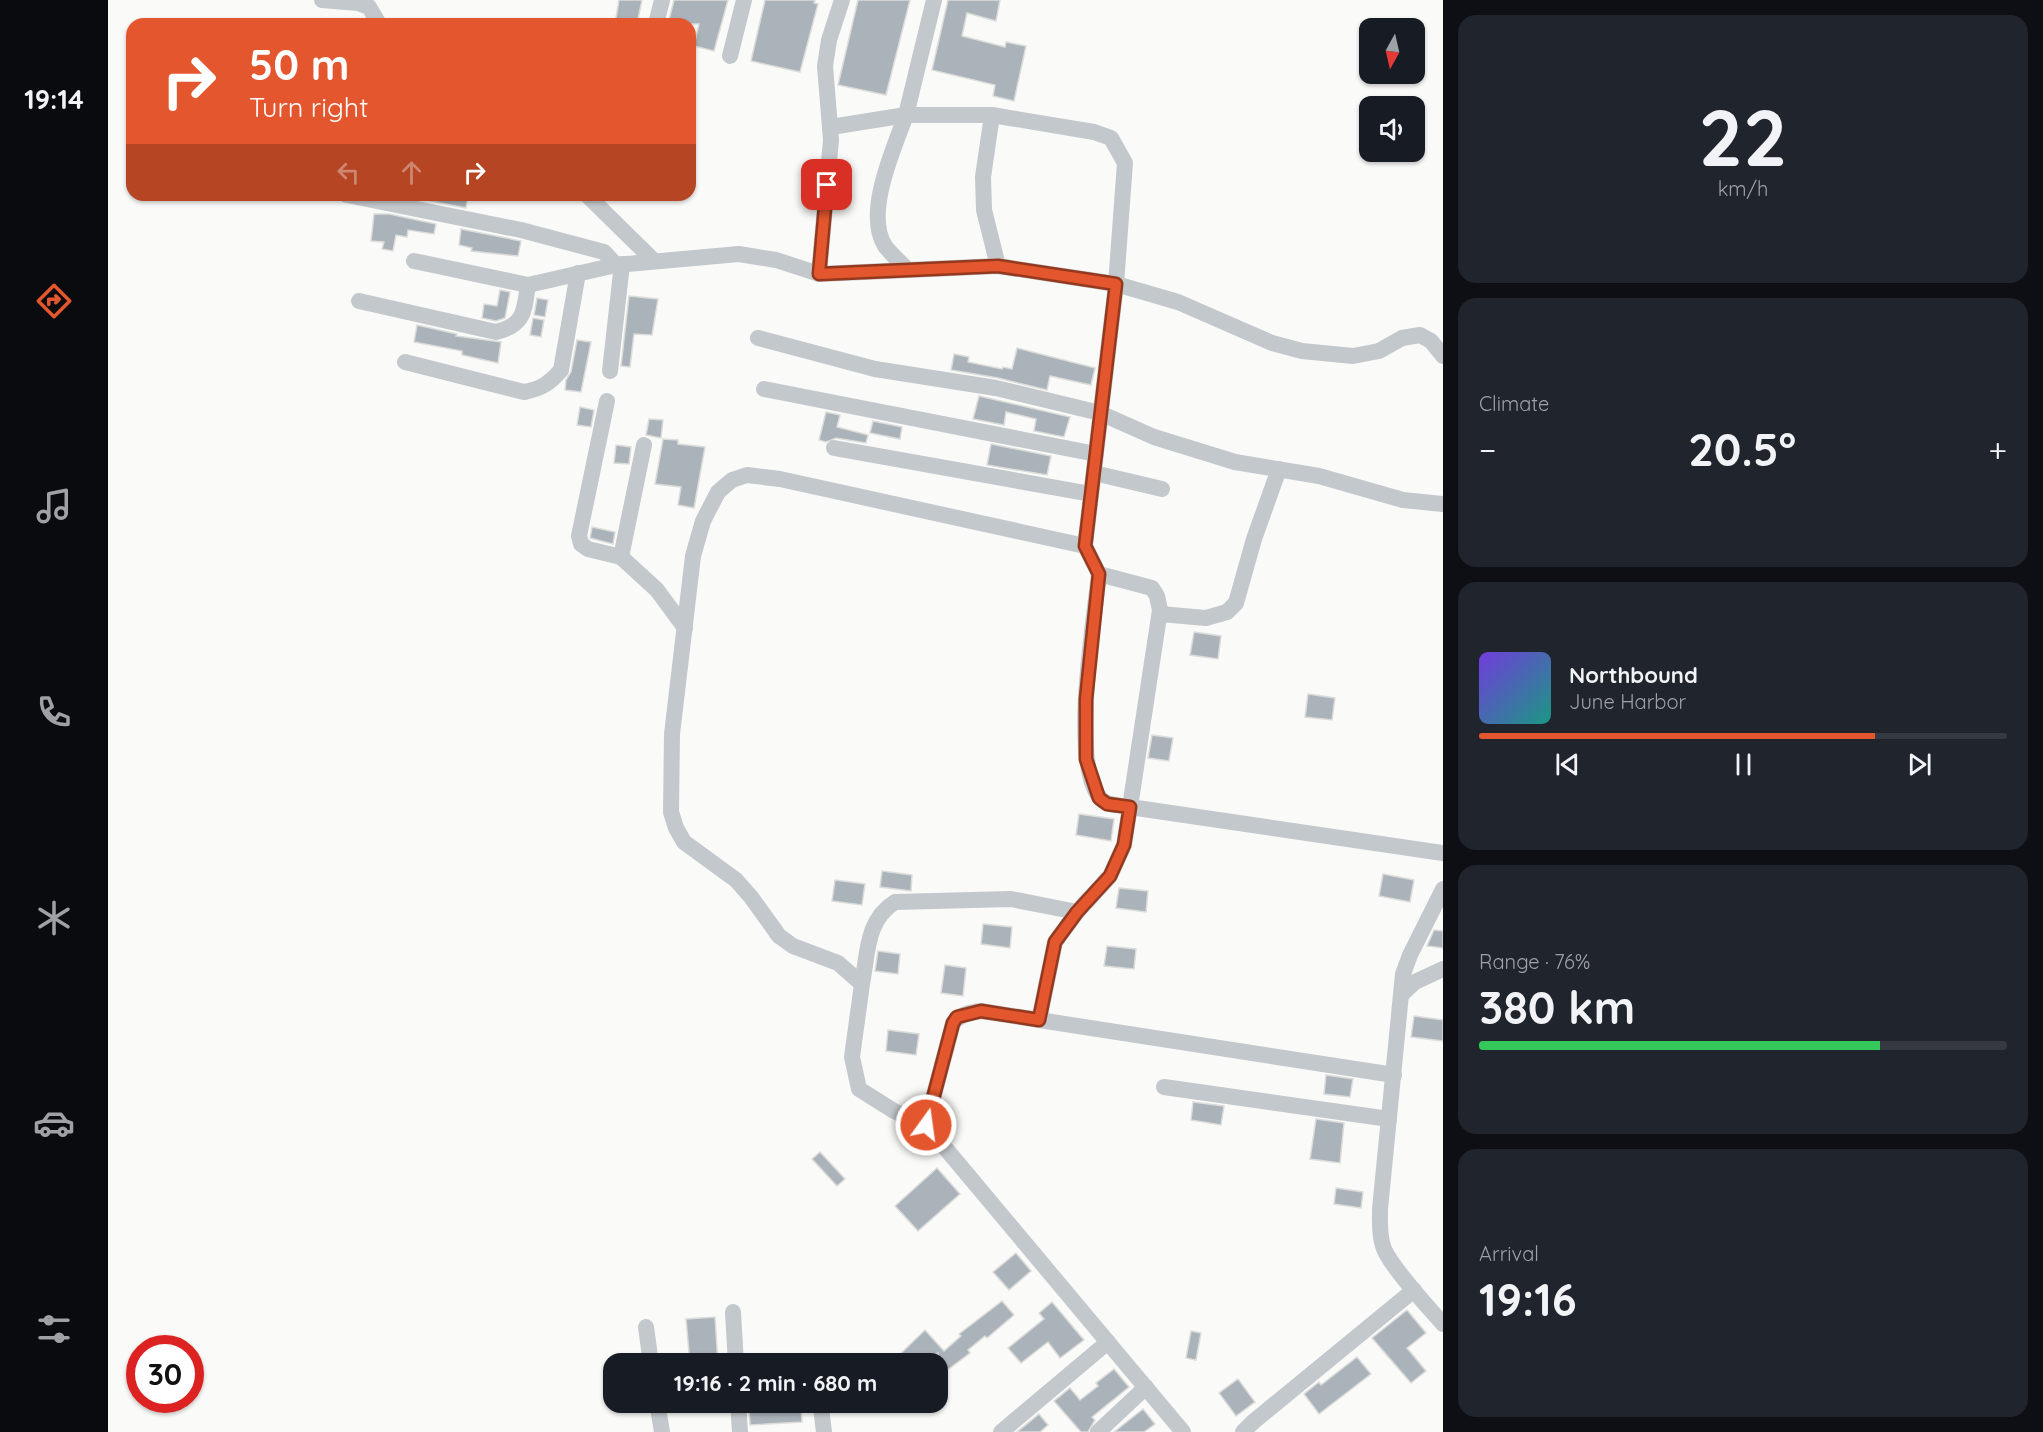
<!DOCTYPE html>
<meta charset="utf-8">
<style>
:root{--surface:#171b24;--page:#20242c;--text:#f1f3f6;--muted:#9ea1a6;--line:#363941;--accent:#e4572e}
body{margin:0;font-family:Quicksand,sans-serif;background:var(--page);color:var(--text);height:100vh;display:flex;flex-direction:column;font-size:22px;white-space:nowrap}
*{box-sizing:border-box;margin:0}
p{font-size:20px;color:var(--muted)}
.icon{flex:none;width:33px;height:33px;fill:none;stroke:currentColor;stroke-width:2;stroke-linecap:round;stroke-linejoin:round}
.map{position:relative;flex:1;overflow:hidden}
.details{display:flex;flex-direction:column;gap:15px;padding:15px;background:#0d0f14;width:600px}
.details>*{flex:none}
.hud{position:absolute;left:18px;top:18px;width:570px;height:183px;border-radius:18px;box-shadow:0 2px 4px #0004;background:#e4572e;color:#fff;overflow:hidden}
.needle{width:39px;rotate:188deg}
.fabs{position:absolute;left:1251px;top:18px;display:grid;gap:12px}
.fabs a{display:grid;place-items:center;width:66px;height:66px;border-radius:12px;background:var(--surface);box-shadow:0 2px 4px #0004;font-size:30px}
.speed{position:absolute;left:18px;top:1335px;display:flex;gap:12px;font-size:30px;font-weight:700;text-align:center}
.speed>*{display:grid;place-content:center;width:78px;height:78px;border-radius:50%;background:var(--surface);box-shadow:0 2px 4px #0004;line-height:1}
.speed .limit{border:9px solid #d22;background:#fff;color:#111}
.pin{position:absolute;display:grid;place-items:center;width:51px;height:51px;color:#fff;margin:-26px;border-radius:12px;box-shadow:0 3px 9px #0006}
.me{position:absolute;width:66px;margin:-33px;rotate:14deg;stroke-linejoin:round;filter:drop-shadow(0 0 4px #0008)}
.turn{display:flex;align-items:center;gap:21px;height:126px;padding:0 24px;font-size:27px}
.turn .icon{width:78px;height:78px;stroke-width:2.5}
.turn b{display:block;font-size:42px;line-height:51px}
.lanes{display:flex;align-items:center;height:57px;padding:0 24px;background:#0003;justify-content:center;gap:30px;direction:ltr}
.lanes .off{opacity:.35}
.big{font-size:45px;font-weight:700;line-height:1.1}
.details .tile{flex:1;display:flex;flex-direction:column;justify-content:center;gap:9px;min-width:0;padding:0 21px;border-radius:18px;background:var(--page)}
.details .dial{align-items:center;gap:0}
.dial b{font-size:78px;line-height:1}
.song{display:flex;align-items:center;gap:18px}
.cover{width:72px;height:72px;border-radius:9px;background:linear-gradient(135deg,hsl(260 70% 55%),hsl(170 70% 35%))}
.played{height:6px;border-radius:3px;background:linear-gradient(90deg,var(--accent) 75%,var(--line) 75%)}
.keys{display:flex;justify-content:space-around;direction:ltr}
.heat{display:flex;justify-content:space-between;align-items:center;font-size:33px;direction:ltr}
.charge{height:9px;border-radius:4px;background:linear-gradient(90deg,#34c759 76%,var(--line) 0)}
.trip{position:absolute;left:495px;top:1353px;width:345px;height:60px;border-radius:18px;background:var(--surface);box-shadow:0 2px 4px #0004;font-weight:700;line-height:60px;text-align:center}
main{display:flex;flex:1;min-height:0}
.tab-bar{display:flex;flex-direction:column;width:108px;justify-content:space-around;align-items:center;background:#090b0e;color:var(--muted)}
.tab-bar .icon{width:42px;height:42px}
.tab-bar .on{color:var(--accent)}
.tab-bar b{font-size:27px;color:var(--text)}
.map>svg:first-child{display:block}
</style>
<main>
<nav class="tab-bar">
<b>19:14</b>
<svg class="icon on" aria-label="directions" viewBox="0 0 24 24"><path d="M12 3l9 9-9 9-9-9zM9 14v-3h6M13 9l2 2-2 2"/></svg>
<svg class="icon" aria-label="music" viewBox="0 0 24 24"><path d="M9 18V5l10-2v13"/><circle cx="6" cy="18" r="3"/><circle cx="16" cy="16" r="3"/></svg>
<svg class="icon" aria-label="phone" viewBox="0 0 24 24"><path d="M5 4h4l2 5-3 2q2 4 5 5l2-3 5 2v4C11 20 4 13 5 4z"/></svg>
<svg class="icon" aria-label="climate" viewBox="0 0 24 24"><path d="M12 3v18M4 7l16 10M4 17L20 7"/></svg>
<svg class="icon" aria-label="car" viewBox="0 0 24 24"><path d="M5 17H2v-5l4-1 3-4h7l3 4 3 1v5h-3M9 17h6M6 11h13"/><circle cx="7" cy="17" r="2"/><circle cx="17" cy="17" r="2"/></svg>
<svg class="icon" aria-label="filters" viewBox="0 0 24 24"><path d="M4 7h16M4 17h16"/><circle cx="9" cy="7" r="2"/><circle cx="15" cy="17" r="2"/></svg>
</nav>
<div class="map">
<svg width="1335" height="1432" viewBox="0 0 1335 1432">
<rect width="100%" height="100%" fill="#fafaf8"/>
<g fill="#aab3b9" stroke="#dcdcda" stroke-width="1.5">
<polygon points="511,0 534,0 529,24 507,24"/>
<polygon points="566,0 620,0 606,51 586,46 591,24 560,24"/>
<polygon points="657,0 707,0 706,3 710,4 692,72 643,61"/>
<polygon points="750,0 802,0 778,95 730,85"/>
<polygon points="840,0 892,0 888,21 859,13 854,36 897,47 898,42 918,46 906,101 885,96 887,85 824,70"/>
<polygon points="314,195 360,195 358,208 313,199"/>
<polygon points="266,214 281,214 328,224 326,234 300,230 299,237 288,235 285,251 274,249 276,242 263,241"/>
<polygon points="353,229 413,241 410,256 363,251 364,248 351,245"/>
<polygon points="392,290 402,292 397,318 388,321 374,318 376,304 389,306"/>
<polygon points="521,296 550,299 544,335 526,334 522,367 513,366"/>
<polygon points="429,298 440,300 437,317 426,315"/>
<polygon points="425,318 436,320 433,337 422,335"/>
<polygon points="309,325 349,334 348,336 393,342 390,363 354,355 354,351 306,342"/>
<polygon points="469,340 483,342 473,392 457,390 458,380 463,372"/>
<polygon points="909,348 987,368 983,385 942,376 939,390 890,378 843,370 846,354 861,357 860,362 894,369 895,367 904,369"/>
<polygon points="871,396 962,417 956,437 926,431 928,419 898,412 896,425 865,419"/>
<polygon points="472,407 486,410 483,427 469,425"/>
<polygon points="718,412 732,415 729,427 760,435 758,443 728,438 718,442 711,440"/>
<polygon points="541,419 555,420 553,438 538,435"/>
<polygon points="765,421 794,427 792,439 762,433"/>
<polygon points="555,439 570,440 570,444 597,447 586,508 570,505 573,487 547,484"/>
<polygon points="883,444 943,456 939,475 879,465"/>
<polygon points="508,445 523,447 521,464 506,463"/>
<polygon points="484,527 507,532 505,544 482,538"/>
<polygon points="1086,632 1113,636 1110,659 1082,655"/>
<polygon points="1200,694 1227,698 1224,720 1197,717"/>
<polygon points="1044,735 1065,738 1061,761 1040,758"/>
<polygon points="971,814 1006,819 1003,841 968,835"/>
<polygon points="774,871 804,875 803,891 772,887"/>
<polygon points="1275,874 1306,880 1302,902 1271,896"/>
<polygon points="727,880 757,884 754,905 724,901"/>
<polygon points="1011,888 1040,891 1038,912 1008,908"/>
<polygon points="875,924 904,927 902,948 873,944"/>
<polygon points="1326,930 1335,931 1335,948 1319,946"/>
<polygon points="999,946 1028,949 1026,969 996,966"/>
<polygon points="770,951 792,954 790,974 767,971"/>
<polygon points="837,965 858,968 855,996 833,993"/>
<polygon points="1306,1016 1335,1020 1335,1041 1303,1037"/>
<polygon points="780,1030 811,1034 808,1055 778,1051"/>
<polygon points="1218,1075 1245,1079 1242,1097 1216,1094"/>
<polygon points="1085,1102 1116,1106 1113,1125 1083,1120"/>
<polygon points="1208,1119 1236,1123 1232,1163 1202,1159"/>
<polygon points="712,1152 737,1179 729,1186 704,1159"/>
<polygon points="829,1168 852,1194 810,1231 787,1206"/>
<polygon points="1228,1188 1255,1192 1253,1208 1226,1204"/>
<polygon points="908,1253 923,1271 901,1290 885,1272"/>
<polygon points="894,1301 906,1315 879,1338 877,1336 860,1350 862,1353 830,1377 830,1353 817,1364 782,1364 817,1330 836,1351 853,1336 851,1334"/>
<polygon points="944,1302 976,1340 952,1358 940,1342 913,1363 900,1348 936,1319 931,1313"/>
<polygon points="1299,1310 1318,1333 1299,1348 1318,1371 1303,1383 1264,1338"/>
<polygon points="607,1317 610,1364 582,1364 578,1319"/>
<polygon points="1083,1331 1093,1333 1088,1360 1078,1358"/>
<polygon points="1249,1357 1263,1374 1211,1414 1196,1394 1211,1382 1213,1385"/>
<polygon points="1006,1369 1021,1387 984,1417 987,1420 980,1432 973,1432 946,1401 962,1388 972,1400 990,1386 988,1383"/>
<polygon points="1130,1379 1147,1402 1128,1416 1111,1393"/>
<polygon points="693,1405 694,1422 642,1425 641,1408"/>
<polygon points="1035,1409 1047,1424 1036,1432 1006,1432"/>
<polygon points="931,1414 940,1425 932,1432 909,1432"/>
</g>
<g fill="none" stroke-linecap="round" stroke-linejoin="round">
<g stroke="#c3c8cc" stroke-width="16">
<polyline points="214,0 250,3 261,7 271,24"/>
<polyline points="826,0 798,115 884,115 986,132 1003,138 1017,163 1008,284 977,546 991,574 1044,588 1049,596 1052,610 1022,807 1335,853"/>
<polyline points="548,24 554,0"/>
<polyline points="622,56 636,0"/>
<polyline points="884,115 875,177 876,210 890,266"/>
<path d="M723,127L798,115C786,148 756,213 777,246C783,254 792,262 800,270"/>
<polyline points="239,195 413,230 496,252 508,265"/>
<polyline points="479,195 546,261"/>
<polyline points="306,261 420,285 508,265 631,254 668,260 711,274 890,266 1008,284 1070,302 1164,343 1194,351 1245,356 1271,351 1294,338 1312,335 1323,341 1335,356"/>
<polyline points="711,274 723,140 717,66 721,40 734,0"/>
<path d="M251,301L388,332C417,325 416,311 420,285"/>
<polyline points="650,338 767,369 888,388 992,413 1046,437 1127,462 1211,476 1295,500 1335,504"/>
<path d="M297,362L416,392C433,389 442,383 453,370L470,273"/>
<polyline points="502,371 514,264"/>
<polyline points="656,389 988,454"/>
<polyline points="499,401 471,536 473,544 480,549 513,557"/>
<polyline points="536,445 513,557 549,590 577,628"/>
<polyline points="726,448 983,494"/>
<polyline points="986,473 1054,489"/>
<polyline points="977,546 672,479 639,475 624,480 610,492 595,521 585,556 564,734 563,812 568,828 576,842 628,880 643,897 671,936 685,946 730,963 754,984 744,1057 751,1089 786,1111 818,1125 1075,1432"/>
<polyline points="1052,614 1098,618 1119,612 1128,603 1146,539 1171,469"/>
<path d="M1335,889L1302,955L1295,974L1272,1209C1272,1221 1271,1234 1275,1246C1280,1264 1321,1308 1335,1324"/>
<path d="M754,984C760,953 758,920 787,902L903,899L969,912"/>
<polyline points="1293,995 1307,982 1335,969"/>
<path d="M931,1020L947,942L969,912L1002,876L1016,845L1022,807C1012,805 998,806 992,798C962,761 986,622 991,574"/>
<polyline points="1056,1087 1281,1119"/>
<path d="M818,1125L845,1023C852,1014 863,1012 873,1011L1286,1075"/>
<polyline points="625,1312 628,1364"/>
<polyline points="538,1327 543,1364"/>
<polyline points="549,1402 554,1432"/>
<polyline points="630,1402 632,1432"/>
<polyline points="713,1408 716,1432"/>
<polyline points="893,1432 1000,1342"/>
<polyline points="990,1432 1038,1387"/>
<polyline points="1135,1432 1145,1422 1306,1290"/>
</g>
</g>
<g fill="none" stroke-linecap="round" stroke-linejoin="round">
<defs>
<polyline id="route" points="719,185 711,274 890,266 1008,284 977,546 991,574 978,699 978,759 991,798 999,804 1022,807 1016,845 1002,876 969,912 947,942 931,1020 873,1011 849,1017 845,1023 818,1125"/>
</defs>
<use href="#route" stroke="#94391e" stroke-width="15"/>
<use href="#route" stroke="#e4572e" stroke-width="10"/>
</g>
</svg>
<div class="fabs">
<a><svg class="needle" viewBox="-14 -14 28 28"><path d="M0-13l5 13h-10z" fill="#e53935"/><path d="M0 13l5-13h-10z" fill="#9ea1a6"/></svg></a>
<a><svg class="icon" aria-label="sound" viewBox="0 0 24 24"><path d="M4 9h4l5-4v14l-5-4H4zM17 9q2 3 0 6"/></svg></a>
</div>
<div class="speed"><div class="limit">30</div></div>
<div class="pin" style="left:719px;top:185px;background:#d93025"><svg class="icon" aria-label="arrive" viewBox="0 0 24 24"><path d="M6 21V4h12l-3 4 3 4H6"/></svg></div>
<svg class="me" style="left:818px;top:1125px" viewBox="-20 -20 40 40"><circle r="17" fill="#e4572e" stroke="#fff" stroke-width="3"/><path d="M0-11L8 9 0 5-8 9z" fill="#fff"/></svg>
<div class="trip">19:16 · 2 min · 680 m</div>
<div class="hud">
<div class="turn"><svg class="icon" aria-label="right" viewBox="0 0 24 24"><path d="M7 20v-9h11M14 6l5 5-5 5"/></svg><div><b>50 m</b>Turn right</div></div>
<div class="lanes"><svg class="icon off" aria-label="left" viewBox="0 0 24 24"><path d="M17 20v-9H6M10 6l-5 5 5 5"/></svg><svg class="icon off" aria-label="ahead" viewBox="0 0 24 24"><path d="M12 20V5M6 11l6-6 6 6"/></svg><svg class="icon" aria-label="right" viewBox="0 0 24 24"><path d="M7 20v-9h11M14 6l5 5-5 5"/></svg></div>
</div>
</div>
<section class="details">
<div class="tile dial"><b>22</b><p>km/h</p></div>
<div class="tile"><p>Climate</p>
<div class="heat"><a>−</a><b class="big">20.5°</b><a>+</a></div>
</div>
<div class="tile">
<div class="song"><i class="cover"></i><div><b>Northbound</b><p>June Harbor</p></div></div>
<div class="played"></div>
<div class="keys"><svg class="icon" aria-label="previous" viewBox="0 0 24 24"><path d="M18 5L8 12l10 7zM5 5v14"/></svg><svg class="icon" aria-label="pause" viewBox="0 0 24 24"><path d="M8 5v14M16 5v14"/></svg><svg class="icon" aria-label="next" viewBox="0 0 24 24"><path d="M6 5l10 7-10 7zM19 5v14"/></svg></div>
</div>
<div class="tile"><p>Range · 76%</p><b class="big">380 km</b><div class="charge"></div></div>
<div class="tile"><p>Arrival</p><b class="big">19:16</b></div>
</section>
</main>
